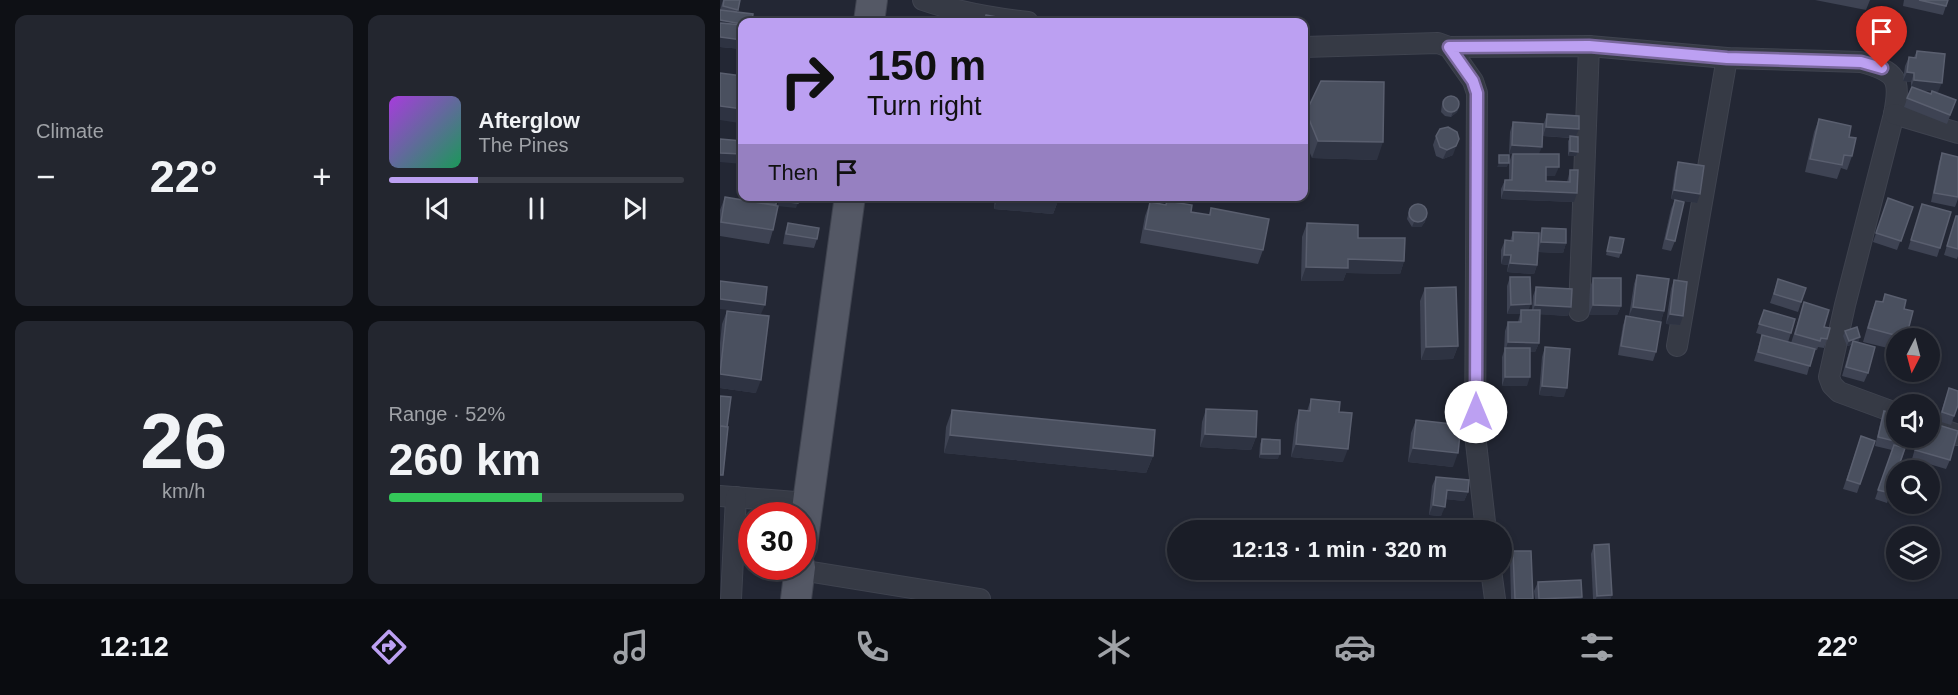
<!DOCTYPE html>
<meta charset="utf-8">
<style>
:root{--surface:#1a1d27;--page:#23262f;--text:#f1f3f6;--muted:#9fa2a7;--line:#383b44;--accent:#bca0f2}
body{margin:0;font-family:Arial,sans-serif;background:var(--page);color:var(--text);height:100vh;display:flex;flex-direction:column;font-size:22px;white-space:nowrap}
*{box-sizing:border-box;margin:0}
p{font-size:20px;color:var(--muted)}
.icon{flex:none;width:33px;height:33px;fill:none;stroke:currentColor;stroke-width:2;stroke-linecap:round;stroke-linejoin:round}
.map{position:relative;flex:1;overflow:hidden}
.sheet{display:flex;flex-direction:column;gap:15px;padding:15px;background:#0e1015;width:720px}
.sheet>*{flex:none}
.top-card{position:absolute;left:18px;top:18px;width:570px;height:183px;border-radius:12px;box-shadow:0 3px 9px #0003,0 0 0 2px var(--line);background:#bca0f2;color:#111;overflow:hidden}
.needle{width:39px;rotate:186deg}
.buttons{position:absolute;left:1166px;top:328px;display:grid;gap:12px}
.buttons a{display:grid;place-items:center;width:54px;height:54px;border-radius:50%;background:var(--surface);box-shadow:0 3px 9px #0003,0 0 0 2px var(--line);font-size:30px}
.speed{position:absolute;left:18px;top:502px;display:flex;gap:12px;font-size:30px;font-weight:700;text-align:center}
.speed>*{display:grid;place-content:center;width:78px;height:78px;border-radius:50%;background:var(--surface);box-shadow:0 3px 9px #0003,0 0 0 2px var(--line);line-height:1}
.speed .limit{border:9px solid #d22;background:#fff;color:#111}
.pin{position:absolute;display:grid;place-items:center;width:51px;height:51px;color:#fff;margin:-62px -26px;border-radius:50% 50% 50% 0;rotate:-45deg;box-shadow:0 0 6px #0007}
.pin .icon{rotate:45deg}
.me{position:absolute;width:66px;margin:-33px;rotate:0deg;stroke-linejoin:round;filter:drop-shadow(0 0 4px #0008)}
.turn{display:flex;align-items:center;gap:21px;height:126px;padding:0 30px;font-size:27px}
.turn .icon{width:78px;height:78px;stroke-width:2.5}
.turn b{display:block;font-size:42px;line-height:51px}
.then{display:flex;align-items:center;height:57px;padding:0 30px;background:#0003;gap:12px;font-size:22px}
.big{font-size:45px;font-weight:800;line-height:1.1}
.sheet .tile{flex:1;display:flex;flex-direction:column;justify-content:center;gap:9px;min-width:0;padding:0 21px;border-radius:12px;background:var(--page)}
.sheet .dial{align-items:center;gap:0}
.dial b{font-size:78px;line-height:1}
.song{display:flex;align-items:center;gap:18px}
.cover{width:72px;height:72px;border-radius:9px;background:linear-gradient(135deg,hsl(280 70% 55%),hsl(150 70% 35%))}
.played{height:6px;border-radius:3px;background:linear-gradient(90deg,var(--accent) 30%,var(--line) 30%)}
.keys{display:flex;justify-content:space-around;direction:ltr}
.heat{display:flex;justify-content:space-between;align-items:center;font-size:33px;direction:ltr}
.charge{height:9px;border-radius:4px;background:linear-gradient(90deg,#34c759 52%,var(--line) 0)}
.sheet .tiles{flex:1;display:grid;gap:15px;grid-template-columns:repeat(2,1fr)}
.trip{position:absolute;left:447px;top:520px;width:345px;height:60px;border-radius:30px;background:var(--surface);box-shadow:0 3px 9px #0003,0 0 0 2px var(--line);font-weight:800;line-height:60px;text-align:center}
.dock{display:flex;height:96px;justify-content:space-around;align-items:center;background:#0a0c10;color:var(--muted)}
.dock .icon{width:42px;height:42px}
.dock .selected{color:var(--accent)}
.dock b{font-size:27px;color:var(--text)}
main{display:flex;flex:1;min-height:0}
.map>svg:first-child{display:block}
</style>
<main>
<section class="sheet">
<div class="tiles">
<div class="tile"><p>Climate</p>
<div class="heat"><a>−</a><b class="big">22°</b><a>+</a></div>
</div>
<div class="tile">
<div class="song"><i class="cover"></i><div><b>Afterglow</b><p>The Pines</p></div></div>
<div class="played"></div>
<div class="keys"><svg class="icon" aria-label="previous" viewBox="0 0 24 24"><path d="M18 5L8 12l10 7zM5 5v14"/></svg><svg class="icon" aria-label="pause" viewBox="0 0 24 24"><path d="M8 5v14M16 5v14"/></svg><svg class="icon" aria-label="next" viewBox="0 0 24 24"><path d="M6 5l10 7-10 7zM19 5v14"/></svg></div>
</div>
<div class="tile dial"><b>26</b><p>km/h</p></div>
<div class="tile"><p>Range · 52%</p><b class="big">260 km</b><div class="charge"></div></div>
</div>
</section>
<div class="map">
<svg width="1238" height="599" viewBox="0 0 1238 599">
<rect width="100%" height="100%" fill="#232734"/>
<g fill="none" stroke-linecap="round" stroke-linejoin="round">
<defs>
<g id="minor">
<path d="M203,0C237,12 272,18 308,22"/>
<polyline points="584,47 718,43 729,47 753,81 757,93 755,434 766,531"/>
<path d="M729,47L869,46L1007,58L1141,62C1177,72 1181,78 1174,114L1125,305L1109,377L1112,385L1119,392L1176,413"/>
<polyline points="1174,114 1238,133"/>
<polyline points="859,311 869,46"/>
<polyline points="957,346 1007,58"/>
<polyline points="1209,425 1238,435"/>
<polyline points="0,496 88,503"/>
<polyline points="80,570 260,599"/>
<polyline points="771,570 775,599"/>
<polyline points="11,599 16,497"/>
</g>
<g id="primary">
<polyline points="149,22 152,0"/>
<polyline points="82,546 130,196"/>
<polyline points="76,599 80,567"/>
</g>
</defs>
<use href="#minor" stroke="#3f434f" stroke-width="22"/>
<use href="#primary" stroke="#3f434f" stroke-width="32"/>
<use href="#minor" stroke="#363a45" stroke-width="20"/>
<use href="#primary" stroke="#545865" stroke-width="30"/>
</g>
<g fill="#3e4353" fill-rule="evenodd">
<polygon points="3,0 20,0 17,12 22,22 22,49 0,47 0,10"/>
<polygon points="1095,0 1150,0 1146,10"/>
<polygon points="1184,0 1228,0 1223,15 1183,6"/>
<path d="M1197,51L1218,92H1215L1236,100L1227,124L1184,107L1191,89V82L1183,81L1185,66L1189,57H1194ZM1199,90L1212,91L1211,94Z"/>
<polygon points="723,99 739,107 737,112 731,117 725,116 721,112 722,104"/>
<polygon points="586,112 657,160 592,158 584,139 584,117"/>
<polygon points="827,114 856,137 858,152 856,156 848,156 848,141 850,138 823,136 824,123"/>
<polygon points="1099,119 1129,137 1132,156 1127,170 1121,168 1117,179 1085,172 1094,132"/>
<polygon points="793,122 835,176 826,176 826,181 847,182 850,170 854,202 781,199 781,189 785,180 789,180 789,163 792,154 789,154 790,132"/>
<polygon points="716,136 733,155 723,159 716,156 713,145"/>
<polygon points="1222,153 1238,157 1238,199 1235,207 1211,202 1219,162"/>
<polygon points="958,162 977,203 951,199 955,171"/>
<polygon points="28,196 57,196 53,230 49,244 0,236 0,210 5,197 27,201"/>
<polygon points="275,196 338,196 338,201 333,214 274,209"/>
<polygon points="1168,198 1193,207 1177,250 1153,242"/>
<polygon points="955,200 955,241 951,251 942,249 951,209"/>
<polygon points="447,201 471,212 489,215 491,208 543,250 538,264 420,243 425,216 430,202 445,205"/>
<polygon points="1202,204 1220,248 1217,257 1188,249"/>
<polygon points="690,207 705,222 701,227 692,227 687,219"/>
<polygon points="1236,216 1238,216 1238,256 1237,259 1224,255"/>
<polygon points="68,223 97,239 94,248 63,244 65,232"/>
<polygon points="587,223 638,238 684,261 680,274 626,273 623,281 581,281 582,237"/>
<polygon points="822,228 846,243 843,253 818,252 817,265 814,274 787,272 788,265 781,264 781,250 785,240 790,241 793,232 819,236"/>
<polygon points="890,237 901,253 899,258 886,255"/>
<polygon points="917,275 944,311 941,321 909,316 914,284"/>
<polygon points="790,277 808,310 812,310 813,296 816,287 848,316 820,314 819,343 815,352 810,352 807,386 782,386 782,357 784,351 785,331 788,322 798,322 800,314 787,314 787,286"/>
<polygon points="873,278 901,306 897,315 869,315 870,288"/>
<polygon points="1058,279 1086,288 1078,312 1050,303"/>
<polygon points="954,280 960,325 946,324 951,289"/>
<polygon points="705,288 738,346 733,359 701,360 700,301"/>
<polygon points="1165,294 1184,309 1193,311 1186,339 1176,339 1176,350 1143,342 1151,314 1156,301 1162,302"/>
<polygon points="1084,302 1104,327 1107,339 1104,348 1098,347 1097,350 1094,350 1087,375 1034,361 1042,335 1058,339 1036,333 1044,310 1071,333 1068,342 1071,343"/>
<polygon points="7,311 36,393 0,388 0,343 2,324"/>
<polygon points="906,316 936,352 933,361 898,355 903,325"/>
<polygon points="1125,331 1140,337 1138,342 1148,373 1144,382 1122,376 1131,345 1127,346 1123,336"/>
<polygon points="825,347 844,397 819,395 822,357"/>
<polygon points="1229,388 1238,405 1231,425 1218,421"/>
<polygon points="591,399 619,412 623,462 571,457 575,424 579,410 587,411"/>
<polygon points="486,409 536,437 531,450 480,447 482,422"/>
<polygon points="232,410 433,456 426,473 224,453 226,427"/>
<polygon points="1164,411 1187,444 1167,503 1155,499 1172,450 1155,446 1161,420"/>
<polygon points="696,420 733,467 688,462 691,433"/>
<polygon points="1215,424 1230,460 1226,469 1192,459 1198,438 1209,438"/>
<polygon points="1141,436 1155,441 1137,493 1123,489"/>
<polygon points="542,439 558,459 539,458 540,444"/>
<polygon points="716,477 748,492 744,501 726,499 721,516 709,515 712,486"/>
<polygon points="874,545 892,595 890,599 873,599 871,554"/>
<polygon points="793,551 813,599 791,599 790,561"/>
<polygon points="818,582 862,597 861,599 815,599 814,591"/>
</g>
<g fill="#2e3342">
<polygon points="0,20 22,24 22,33 0,30"/>
<polygon points="0,37 22,40 22,49 0,47"/>
<polygon points="1187,72 1194,73 1191,82 1183,81"/>
<polygon points="1194,80 1222,83 1218,92 1190,89"/>
<polygon points="0,106 22,109 22,114 19,123 0,120"/>
<polygon points="739,107 737,112 731,117 733,112"/>
<polygon points="826,127 859,129 855,138 823,136"/>
<polygon points="739,139 733,155 723,159 727,150"/>
<polygon points="598,141 663,142 657,160 592,158"/>
<polygon points="792,145 822,147 818,156 789,154"/>
<polygon points="850,151 858,152 856,156 848,156"/>
<polygon points="0,153 22,154 22,164 0,162"/>
<polygon points="779,163 789,163 787,167 777,167"/>
<polygon points="826,167 839,167 835,176 823,176"/>
<polygon points="784,190 857,193 854,202 781,199"/>
<polygon points="954,190 980,194 977,203 951,199"/>
<polygon points="278,196 291,196 338,201 333,214 274,209"/>
<polygon points="59,201 78,203 76,208 57,206"/>
<polygon points="707,217 705,222 701,227 692,227 694,222"/>
<polygon points="821,242 846,243 843,253 818,252"/>
<polygon points="784,255 791,255 788,265 781,264"/>
<polygon points="628,259 684,261 680,274 626,273 623,281 581,281 586,267"/>
<polygon points="790,263 817,265 814,274 787,272"/>
<polygon points="0,299 45,305 41,314 0,309"/>
<polygon points="811,304 807,313 801,310 800,314 787,314 791,305"/>
<polygon points="815,305 851,307 848,316 812,314"/>
<polygon points="873,305 901,306 897,315 869,315"/>
<polygon points="913,307 944,311 941,321 909,316"/>
<polygon points="950,314 963,316 960,325 946,324"/>
<polygon points="1140,337 1138,342 1127,346 1129,341"/>
<polygon points="788,342 819,343 815,352 785,352"/>
<polygon points="738,346 733,359 701,360 706,347"/>
<polygon points="0,374 41,380 36,393 0,388"/>
<polygon points="785,377 810,377 807,386 782,386"/>
<polygon points="822,386 847,388 844,397 819,395"/>
<polygon points="485,434 536,437 531,450 480,447"/>
<polygon points="230,435 433,456 426,473 224,453"/>
<polygon points="576,444 628,449 623,462 571,457"/>
<polygon points="693,448 738,453 733,467 688,462"/>
<polygon points="541,454 560,454 558,459 539,458"/>
<polygon points="727,490 748,492 744,501 723,499"/>
<polygon points="713,505 725,507 721,516 709,515"/>
<polygon points="892,595 890,599 876,599 877,596"/>
<polygon points="862,597 861,599 819,599"/>
</g>
<g fill="#4a505f" stroke="#5a5f6f" stroke-width="1.5">
<polygon points="4,0 20,0 18,10 3,6"/>
<polygon points="1199,0 1228,0 1226,6"/>
<polygon points="0,10 33,14 32,22 22,22 22,24 0,20"/>
<polygon points="266,15 304,22 264,22"/>
<polygon points="227,20 240,22 226,22"/>
<polygon points="0,23 22,25 22,40 0,37"/>
<polygon points="1197,51 1225,54 1222,83 1194,80 1194,73 1187,72 1189,57 1196,58"/>
<polygon points="0,73 22,76 22,109 0,106"/>
<polygon points="601,81 664,82 663,142 598,141 586,112"/>
<polygon points="1192,87 1211,94 1212,91 1236,100 1230,115 1187,98"/>
<circle cx="731" cy="104" r="8"/>
<polygon points="827,114 859,116 859,129 826,127"/>
<polygon points="1099,119 1131,126 1129,137 1136,138 1132,156 1124,155 1122,165 1090,159"/>
<polygon points="793,122 823,124 822,147 792,145"/>
<polygon points="728,127 737,132 739,139 736,146 727,150 720,147 716,136 720,129"/>
<polygon points="850,136 858,137 858,152 850,151"/>
<polygon points="0,139 22,141 22,154 0,153"/>
<polygon points="1222,153 1238,157 1238,197 1214,193"/>
<polygon points="793,154 839,154 839,167 826,167 826,181 850,182 850,170 858,170 857,193 784,190 785,180 792,180"/>
<rect x="779" y="155" width="10" height="8"/>
<polygon points="958,162 984,166 980,194 954,190"/>
<polygon points="30,196 57,196 56,205 29,201"/>
<polygon points="60,196 79,196 78,203 59,201"/>
<polygon points="291,196 338,196 338,201"/>
<polygon points="5,197 58,206 53,230 1,222"/>
<polygon points="1168,198 1193,207 1181,241 1156,233"/>
<polygon points="955,200 964,202 955,241 946,239"/>
<polygon points="447,201 472,205 471,212 490,215 491,208 549,219 543,250 425,229 430,202 446,205"/>
<circle cx="698" cy="213" r="9"/>
<polygon points="1202,204 1231,212 1220,248 1191,240"/>
<polygon points="1236,216 1238,216 1238,249 1227,246"/>
<polygon points="68,223 99,228 97,239 66,234"/>
<polygon points="587,223 638,225 638,238 685,238 684,261 628,259 628,268 586,267"/>
<polygon points="822,228 846,229 846,243 821,242"/>
<polygon points="793,232 819,233 817,265 790,263 791,255 784,255 785,240 793,241"/>
<polygon points="890,237 904,239 901,253 887,251"/>
<polygon points="917,275 949,279 944,311 913,307"/>
<polygon points="790,277 810,277 811,304 791,305"/>
<polygon points="873,278 901,278 901,306 873,305"/>
<polygon points="1058,279 1086,288 1081,302 1054,294"/>
<polygon points="954,280 967,282 963,316 950,314"/>
<polygon points="0,281 47,287 45,305 0,299"/>
<polygon points="736,287 738,346 706,347 705,288"/>
<polygon points="816,287 852,289 851,307 815,305"/>
<polygon points="1165,294 1186,300 1184,309 1193,311 1186,338 1148,328 1156,301 1163,302"/>
<polygon points="1084,302 1109,310 1104,327 1110,328 1107,339 1101,338 1100,341 1075,334"/>
<polygon points="801,310 820,310 819,343 788,342 788,322 801,322"/>
<polygon points="1044,310 1075,319 1071,333 1039,324"/>
<polygon points="7,311 49,316 41,380 0,374"/>
<polygon points="906,316 941,322 936,352 901,346"/>
<polygon points="1137,327 1140,337 1129,341 1125,331"/>
<polygon points="1042,335 1095,349 1090,366 1038,352"/>
<polygon points="1133,341 1155,347 1148,373 1126,367"/>
<polygon points="825,347 850,349 847,388 822,386"/>
<rect x="785" y="348" width="25" height="29"/>
<polygon points="1229,388 1238,391 1238,405 1234,416 1222,412"/>
<polygon points="0,396 11,397 7,427 0,426"/>
<polygon points="591,399 620,402 619,412 632,413 628,449 576,444 579,410 590,411"/>
<polygon points="486,409 537,411 536,437 485,434"/>
<polygon points="232,410 435,430 433,456 230,435"/>
<polygon points="1164,411 1176,414 1176,438 1188,438 1187,444 1158,437"/>
<polygon points="696,420 741,425 738,453 693,448"/>
<polygon points="1215,424 1238,431 1230,460 1195,450 1199,438 1209,438 1209,429 1215,430"/>
<polygon points="0,426 8,427 3,475 0,475"/>
<polygon points="1141,436 1155,441 1140,484 1127,480"/>
<polygon points="542,439 560,440 560,454 541,454"/>
<polygon points="1174,445 1185,448 1177,471 1176,471 1176,475 1170,493 1158,490"/>
<polygon points="716,477 749,480 748,492 727,490 725,507 713,505"/>
<polygon points="889,544 892,595 877,596 874,545"/>
<polygon points="793,551 811,551 813,599 795,599"/>
<polygon points="861,580 862,597 819,599 818,582"/>
</g>
<g fill="none" stroke-linecap="round" stroke-linejoin="round">
<defs>
<polyline id="route" points="756,412 757,93 753,81 729,47 869,46 1007,58 1141,62 1162,68"/>
</defs>
<use href="#route" stroke="#7a689d" stroke-width="15"/>
<use href="#route" stroke="#bca0f2" stroke-width="10"/>
</g>
</svg>
<div class="buttons">
<a><svg class="needle" viewBox="-14 -14 28 28"><path d="M0-13l5 13h-10z" fill="#e53935"/><path d="M0 13l5-13h-10z" fill="#9fa2a7"/></svg></a>
<a><svg class="icon" aria-label="sound" viewBox="0 0 24 24"><path d="M4 9h4l5-4v14l-5-4H4zM17 9q2 3 0 6"/></svg></a>
<a><svg class="icon" aria-label="search" viewBox="0 0 24 24"><circle cx="10" cy="10" r="6"/><path d="M15 15l6 6"/></svg></a>
<a><svg class="icon" aria-label="layers" viewBox="0 0 24 24"><path d="M12 4l9 5-9 5-9-5zM3 14l9 5 9-5"/></svg></a>
</div>
<div class="speed"><div class="limit">30</div></div>
<div class="pin" style="left:1162px;top:68px;background:#d93025"><svg class="icon" aria-label="arrive" viewBox="0 0 24 24"><path d="M6 21V4h12l-3 4 3 4H6"/></svg></div>
<svg class="me" style="left:756px;top:412px" viewBox="-20 -20 40 40"><circle r="19" fill="#fff"/><path d="M0-13L10 11 0 6-10 11z" fill="#bca0f2"/></svg>
<div class="trip">12:13 · 1 min · 320 m</div>
<div class="top-card">
<div class="turn"><svg class="icon" aria-label="right" viewBox="0 0 24 24"><path d="M7 20v-9h11M14 6l5 5-5 5"/></svg><div><b>150 m</b>Turn right</div></div>
<div class="then">Then<svg class="icon" aria-label="arrive" viewBox="0 0 24 24"><path d="M6 21V4h12l-3 4 3 4H6"/></svg></div>
</div>
</div>
</main>
<nav class="dock">
<b>12:12</b>
<svg class="icon selected" aria-label="directions" viewBox="0 0 24 24"><path d="M12 3l9 9-9 9-9-9zM9 14v-3h6M13 9l2 2-2 2"/></svg>
<svg class="icon" aria-label="music" viewBox="0 0 24 24"><path d="M9 18V5l10-2v13"/><circle cx="6" cy="18" r="3"/><circle cx="16" cy="16" r="3"/></svg>
<svg class="icon" aria-label="phone" viewBox="0 0 24 24"><path d="M5 4h4l2 5-3 2q2 4 5 5l2-3 5 2v4C11 20 4 13 5 4z"/></svg>
<svg class="icon" aria-label="climate" viewBox="0 0 24 24"><path d="M12 3v18M4 7l16 10M4 17L20 7"/></svg>
<svg class="icon" aria-label="car" viewBox="0 0 24 24"><path d="M5 17H2v-5l4-1 3-4h7l3 4 3 1v5h-3M9 17h6M6 11h13"/><circle cx="7" cy="17" r="2"/><circle cx="17" cy="17" r="2"/></svg>
<svg class="icon" aria-label="filters" viewBox="0 0 24 24"><path d="M4 7h16M4 17h16"/><circle cx="9" cy="7" r="2"/><circle cx="15" cy="17" r="2"/></svg>
<b>22°</b>
</nav>
